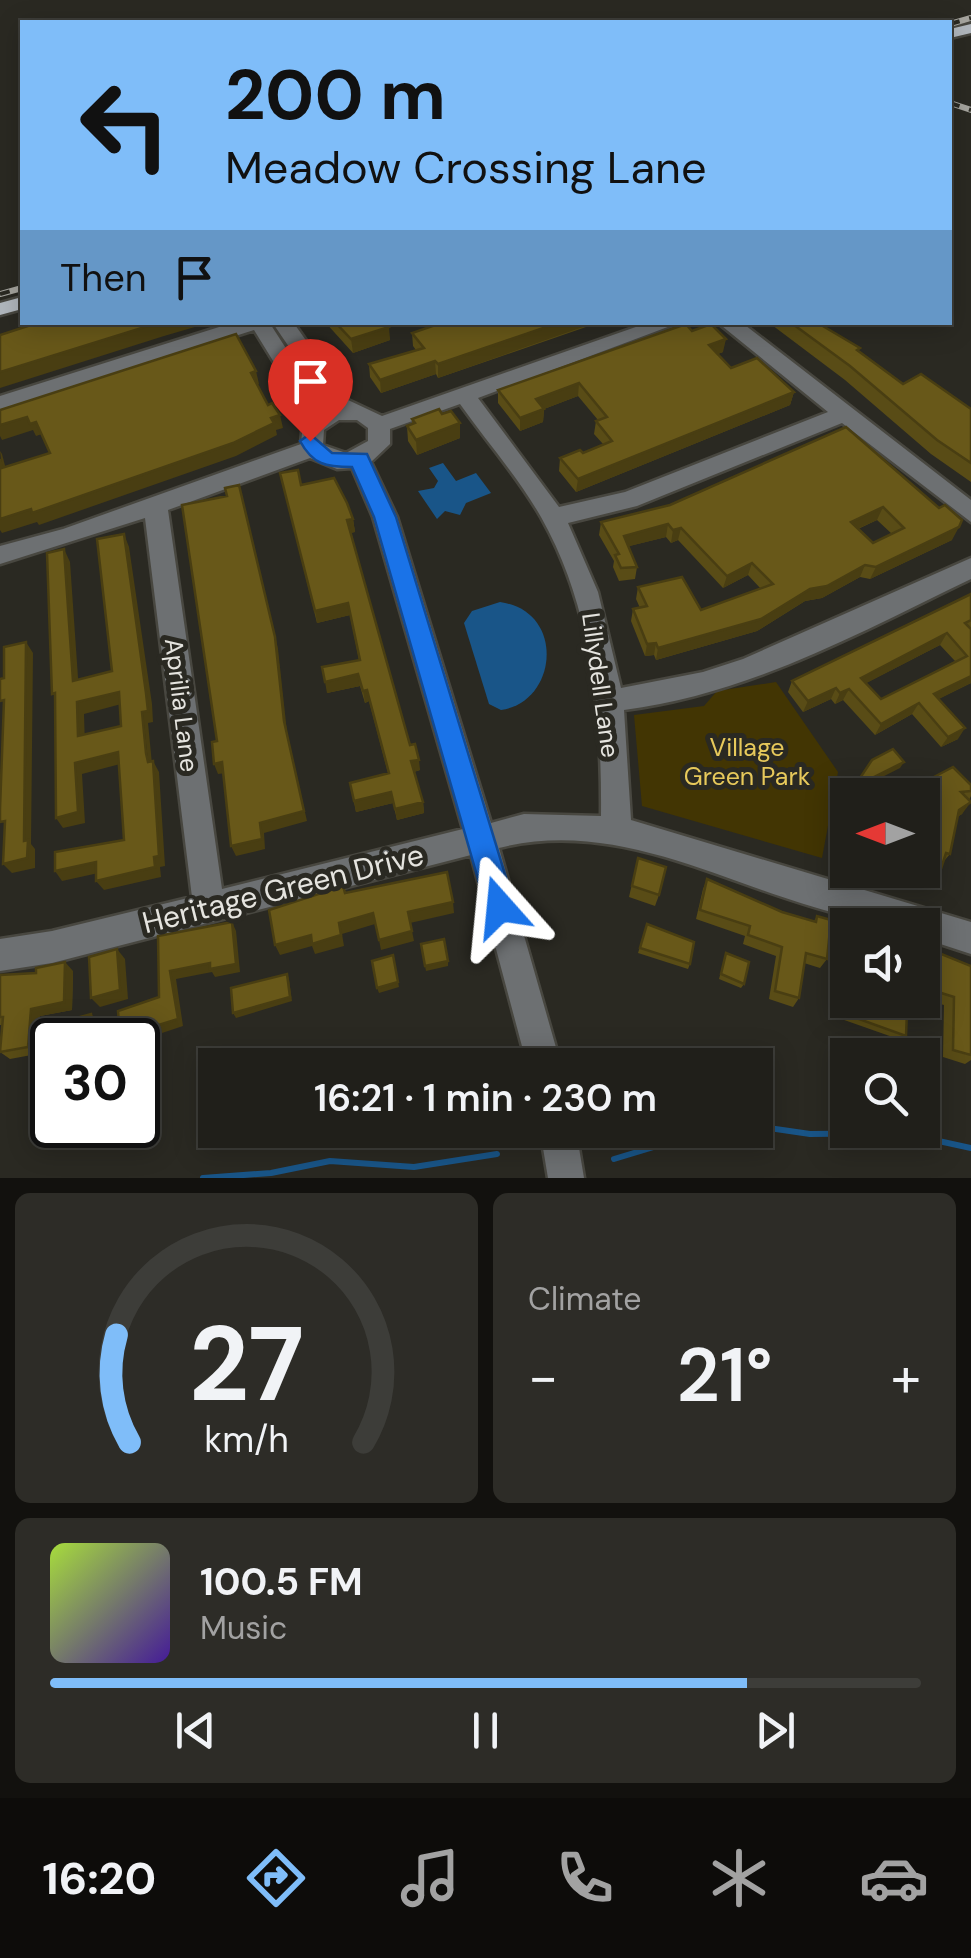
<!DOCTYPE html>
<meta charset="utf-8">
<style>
:root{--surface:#201f1a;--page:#2d2c27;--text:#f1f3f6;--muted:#a2a2a2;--line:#3d3d39;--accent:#7fbdf9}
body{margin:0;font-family:"DM Sans",sans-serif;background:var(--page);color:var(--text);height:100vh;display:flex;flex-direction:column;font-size:38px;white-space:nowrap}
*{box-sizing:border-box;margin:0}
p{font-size:32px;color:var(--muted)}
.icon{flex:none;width:55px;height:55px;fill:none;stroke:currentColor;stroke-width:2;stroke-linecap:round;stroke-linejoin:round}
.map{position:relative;height:1178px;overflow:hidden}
.sheet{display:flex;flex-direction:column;gap:15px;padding:15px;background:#12110e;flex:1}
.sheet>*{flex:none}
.top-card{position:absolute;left:20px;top:20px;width:932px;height:305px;border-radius:0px;box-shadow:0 5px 25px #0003,0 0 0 2px var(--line);background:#7fbdf9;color:#111;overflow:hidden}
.needle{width:65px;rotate:270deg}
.fabs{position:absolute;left:830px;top:778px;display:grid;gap:20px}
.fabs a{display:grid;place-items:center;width:110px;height:110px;border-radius:0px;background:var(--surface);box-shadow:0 5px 25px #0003,0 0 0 2px var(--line);font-size:50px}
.speed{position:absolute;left:30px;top:1018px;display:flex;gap:20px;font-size:50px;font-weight:700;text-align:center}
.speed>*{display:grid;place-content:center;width:130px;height:130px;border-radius:50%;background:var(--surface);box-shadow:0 5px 25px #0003,0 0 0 2px var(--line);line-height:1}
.speed .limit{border:5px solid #111;border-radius:15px;background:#fff;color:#111}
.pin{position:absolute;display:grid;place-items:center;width:85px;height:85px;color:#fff;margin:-102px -42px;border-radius:50% 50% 50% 0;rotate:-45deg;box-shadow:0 0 10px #0007}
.pin .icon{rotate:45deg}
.me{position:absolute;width:110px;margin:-55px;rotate:342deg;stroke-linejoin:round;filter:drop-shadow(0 0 8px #0008)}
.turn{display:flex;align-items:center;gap:35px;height:210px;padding:0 40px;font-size:45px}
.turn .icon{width:130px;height:130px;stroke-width:2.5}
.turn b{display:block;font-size:70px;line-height:85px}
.then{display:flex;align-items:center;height:95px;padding:0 40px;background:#0003;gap:20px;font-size:38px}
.big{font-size:75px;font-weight:600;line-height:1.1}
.sheet .card{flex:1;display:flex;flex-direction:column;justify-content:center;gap:15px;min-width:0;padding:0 35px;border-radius:15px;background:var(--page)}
.sheet .dial{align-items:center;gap:0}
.dial svg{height:260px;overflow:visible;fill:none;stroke:var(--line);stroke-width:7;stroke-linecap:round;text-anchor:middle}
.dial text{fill:var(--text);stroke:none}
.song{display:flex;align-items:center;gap:30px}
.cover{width:120px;height:120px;border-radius:15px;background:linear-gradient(135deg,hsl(80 70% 55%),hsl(260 70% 35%))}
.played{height:10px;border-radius:5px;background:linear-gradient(90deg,var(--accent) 80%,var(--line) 80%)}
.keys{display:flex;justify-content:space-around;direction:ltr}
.heat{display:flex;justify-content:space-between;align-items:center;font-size:55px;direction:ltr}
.sheet .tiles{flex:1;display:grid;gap:15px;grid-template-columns:1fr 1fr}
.card:last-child{grid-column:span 2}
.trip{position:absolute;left:198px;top:1048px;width:575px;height:100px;border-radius:0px;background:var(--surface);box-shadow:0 5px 25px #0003,0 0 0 2px var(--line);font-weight:600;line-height:100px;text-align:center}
.tab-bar{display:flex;height:160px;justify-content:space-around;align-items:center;background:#0d0c0a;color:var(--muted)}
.tab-bar .icon{width:70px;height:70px}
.tab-bar .on{color:var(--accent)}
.tab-bar b{font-size:45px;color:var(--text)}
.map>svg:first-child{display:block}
</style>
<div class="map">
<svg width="971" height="1178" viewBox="0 0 971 1178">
<rect width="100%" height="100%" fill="#2a2922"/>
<polygon fill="#423503" points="776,682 838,772 822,858 642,806 634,715 704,706 717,691"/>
<g fill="#195588">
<polygon points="443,463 456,481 476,473 491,493 466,503 460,515 445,511 437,519 418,491 434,488 438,481 429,468"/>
<path d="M500,602C566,611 558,702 501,710L489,704L464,623L472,611Z"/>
</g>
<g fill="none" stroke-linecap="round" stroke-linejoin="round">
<g stroke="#195588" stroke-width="6">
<polyline points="755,1126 810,1134 902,1133 971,1148"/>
<polyline points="614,1159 710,1130"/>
<polyline points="203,1178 271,1173 330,1161 414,1167 497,1154"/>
</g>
<defs>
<g id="minor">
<path d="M235,322H269L325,409L330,407L272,322H293L348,400L382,416L650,322H681L478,398L559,507L625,492L828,412L717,322H741L971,500V522L842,423L637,506L568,523L598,592L621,688L703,672L743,659L971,558V579C859,633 749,694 624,710L631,820L971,922V954L922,938V925C778,925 647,810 499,848L561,1065H527L471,855L52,963L0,971V939L52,931L192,897L145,518L0,564V546L63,529L301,444L304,411L254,330L0,411V396ZM460,404C487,442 518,477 541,517C592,607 602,715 601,816L524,814L491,823L397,517L371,462L390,444V429ZM339,420H357L368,428V441L346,453L323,445L324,430ZM310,458L337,469L352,468L373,517L463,829L222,889L168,510Z"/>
<polygon points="540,1130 576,1130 584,1178 548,1178"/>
</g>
<g id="major">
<polygon points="971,24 971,33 950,38 950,29"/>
<polygon points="22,297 22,309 0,315 0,303"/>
</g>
</defs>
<use href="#minor" stroke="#484740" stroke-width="5"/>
<use href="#major" stroke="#484740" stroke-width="5"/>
<use href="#minor" fill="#6d7072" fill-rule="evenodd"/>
<use href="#major" fill="#b1b7bd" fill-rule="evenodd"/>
<defs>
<g id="rail">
<polyline points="950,24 971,18"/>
<polyline points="950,103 971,110"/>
<polyline points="0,294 22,288"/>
</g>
</defs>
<use href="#rail" stroke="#a5a49e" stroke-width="6"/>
<use href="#rail" stroke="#2a2922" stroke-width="4" stroke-dasharray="10" stroke-linecap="butt"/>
</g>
<g fill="#594c16" fill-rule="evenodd">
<polygon points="325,322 395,322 387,325 390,340 353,353"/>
<polygon points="768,322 816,322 903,384 971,409 971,482 931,454 845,380"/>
<polygon points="586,327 438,378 436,374 381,393 370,377 369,364 416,350 413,346 412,333"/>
<polygon points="692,331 723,352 718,354 731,368 794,392 790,405 576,492 559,471 560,458 583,453 603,444 594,434 596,421 598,420 578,396 544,409 543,422 520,431 498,403 498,390"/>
<polygon points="442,414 460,423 460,438 417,455 408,441 407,426 412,424 412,419"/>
<path d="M846,427L952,540L870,579L860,577L822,598L805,601L757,631L656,660L654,655L645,656L631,621L633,609L640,608L636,599L638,587L701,610L761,589L748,575L723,588L678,540L671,543L666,537L629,546L637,567L635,579L619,581L613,567L614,561L599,535L601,522L670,505ZM877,520L892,534L873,543L858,529Z"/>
<polygon points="280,473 301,485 353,519 355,532 350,533 410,745 420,770 414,772 423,802 424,813 397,820 393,803 356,812 350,783 388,773 369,701 365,703 360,686 327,693 359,660 350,615 317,623"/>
<path d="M971,594V683L938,699L958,739L941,747L912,714L875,735L843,700L835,704L831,699L803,712L788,692L792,681ZM940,645L955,661L881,699L866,683Z"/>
<polygon points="930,779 971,785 971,796 962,814 957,817 950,854 944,861 940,872 931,883 912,877 912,870 922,870 922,795 920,795"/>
<polygon points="638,858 659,895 655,906 629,897"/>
<polygon points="707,879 782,912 814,921 817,916 827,959 820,968 804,963 799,998 793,1007 769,999 776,956 743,944 745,936 696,919 703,889"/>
<polygon points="647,924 690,964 688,969 638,953"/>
<polygon points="929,949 971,966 971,1060 965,1064 943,1057 944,1005 922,999 922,955"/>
<polygon points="726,953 744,984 741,988 719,979"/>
<polygon points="73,971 72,1010 40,1016 37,1054 10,1059 0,1052 2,1025 0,1025 0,975"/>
<polygon points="837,986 906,1036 901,1040 830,1015 833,990"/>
</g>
<g fill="#493e12">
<polygon points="212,322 164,336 0,388 0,372 160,323"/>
<polygon points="561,322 597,322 438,378 438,364"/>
<polygon points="389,327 390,340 353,353 351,339"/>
<polygon points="726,339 723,352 706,358 709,345"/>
<polygon points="435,361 436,374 381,393 380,380"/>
<polygon points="256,371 259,384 254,386 251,373"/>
<polygon points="579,383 578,396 544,409 543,422 520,431 520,418 536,399"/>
<polygon points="794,392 790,405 576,492 578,479"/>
<polygon points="280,415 283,428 276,430 277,435 236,456 39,525 37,522 2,533 0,530 0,519"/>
<polygon points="27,417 36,422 42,434 36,436 33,430 2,440 0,436 0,425"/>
<polygon points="460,423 460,438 417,455 416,440"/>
<polygon points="0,451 2,454 9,481 2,468"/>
<polygon points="239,485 278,649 287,732 307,821 264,833 265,849 236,856 231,846 260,823 284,721"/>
<polygon points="883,507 877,520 846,534 851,522"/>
<polygon points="353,519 355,532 349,533 347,520"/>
<polygon points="668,524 666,537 622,548 624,536"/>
<polygon points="959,527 952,540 870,579 876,567"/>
<polygon points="681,528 678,540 671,543 673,530"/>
<polygon points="124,534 129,547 152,704 153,722 148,723 152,764 153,761 159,772 165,866 160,867 161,877 104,890 96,881 155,867 148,762"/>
<polygon points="64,549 70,562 79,692 73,681"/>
<polygon points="752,563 748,575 723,588 727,576"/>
<polygon points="865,565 860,577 822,598 805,601 757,631 656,660 658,648 810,589"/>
<polygon points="348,603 350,615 317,623 315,611"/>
<polygon points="947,633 940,645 855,689 861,678"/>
<polygon points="26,642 33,653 31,844 35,849 35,868 12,873 3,864 24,841"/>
<polygon points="656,643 654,655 645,656 647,644"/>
<polygon points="358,674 360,686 327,693 325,682"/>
<polygon points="971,676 971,683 927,705 934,694"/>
<polygon points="836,688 831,699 803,712 808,701"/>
<polygon points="849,689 843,700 835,704 840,693"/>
<polygon points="367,690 369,701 365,703 363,691"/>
<polygon points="119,692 125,703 84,714 85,747 78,736 77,702"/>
<polygon points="919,703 912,714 875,735 881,724"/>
<polygon points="965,728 958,739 941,747 948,737"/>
<polygon points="118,752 124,763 82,774 85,823 63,828 56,818 75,763"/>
<polygon points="419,760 420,770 413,772 411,761"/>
<polygon points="222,762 226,773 218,774 214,764"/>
<polygon points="904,762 900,768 851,793 854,787"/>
<polygon points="391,792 393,803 356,812 354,801"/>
<polygon points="423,802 424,813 397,820 395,809"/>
<polygon points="971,802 962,814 949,822 959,810"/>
<polygon points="96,862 103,872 62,881 55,871"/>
<polygon points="453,902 454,913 410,923 408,912"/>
<polygon points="373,913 375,924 342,934 344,946 315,954 312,946 280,955 275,945 311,935 339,923"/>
<polygon points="232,922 236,931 240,972 215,977 212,972 176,979 183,1026 138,1041 123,1040 120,1037 178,1019 170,971"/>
<polygon points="412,931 414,941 381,950 379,940"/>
<polygon points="117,949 125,959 128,999 100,1007 91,998"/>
<polygon points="448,961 448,966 426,971 425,966"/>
<polygon points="65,962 73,971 72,1010 40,1016 37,1054 28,1047 31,1009"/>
<polygon points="287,974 289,979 292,1001 236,1018 233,1013"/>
<polygon points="398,982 399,987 379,993 377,988"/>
<polygon points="91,1014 95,1018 97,1040 93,1040"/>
</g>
<g fill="#685819" stroke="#493e12" stroke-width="2.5" fill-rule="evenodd">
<polygon points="40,322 161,322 0,372 0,335"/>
<polygon points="335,322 386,322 389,327 351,339"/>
<polygon points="444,322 561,322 438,364 435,361 380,380 369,364 424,348 412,333"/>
<polygon points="790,322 816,322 860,348 857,350 903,384 921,374 971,409 971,463 937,440 850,366"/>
<polygon points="686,324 692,331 711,324 726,339 709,345 731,368 757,358 794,392 578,479 560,458 580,450 583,453 612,441 596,421 607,417 579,383 536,399 544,409 520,418 498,390"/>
<polygon points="236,334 256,371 251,373 268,405 272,403 280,415 271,418 274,423 233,443 32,513 31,509 0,519 0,459 2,468 50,453 36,422 30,424 27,417 0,425 0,410"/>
<polygon points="439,409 442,414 451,411 460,423 416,440 407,426 415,423 412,419"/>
<path d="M846,427L939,508L945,505L962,520L959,527L876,567L865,565L827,586L810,589L761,619L658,648L656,643L647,644L633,609L647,606L638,587L682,577L701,610L773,584L752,563L727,576L681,528L673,530L668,524L624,536L637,567L621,568L615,555L619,554L601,522L670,505ZM883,507L904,528L873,543L851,522Z"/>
<polygon points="298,470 301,485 334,478 347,503 353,519 347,520 410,745 415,744 419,760 411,761 423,802 395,809 391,792 354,801 350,783 389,773 367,690 363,691 358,674 325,682 322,667 360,660 348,603 315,611 280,473"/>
<polygon points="239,485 275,637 284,721 304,811 260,823 262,839 231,846 222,762 214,764 212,742 217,741 182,505 227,496 225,488"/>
<path d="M124,534L146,693L148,711L142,712L146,753L148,762L153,761L159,856L154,857L155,867L96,881V862L55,871V852L124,840L118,752L75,763L78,812L56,818L55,693L52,694L47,553L64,549L73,681L112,671L97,539ZM119,692L121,726L78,736L77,702Z"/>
<path d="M971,594V620L965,623L971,629V676L934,694L965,728L948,737L919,703L881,724L849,689L840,693L836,688L808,701L792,681ZM947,633L967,656L881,699L861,678Z"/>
<polygon points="26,642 24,841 28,840 27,858 3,864 5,821 0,822 0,809 4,700 0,701 0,679 4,678 4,647"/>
<polygon points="893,749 904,762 854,787 872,760"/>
<polygon points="953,767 971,785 971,791 961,792 971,802 959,810 950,854 946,853 940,872 922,866 922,803 930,779"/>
<polygon points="638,858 666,867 659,895 632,886"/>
<polygon points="447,872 453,902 408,912 412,931 379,940 373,913 339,923 341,935 312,944 311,935 275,945 269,910 343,886 345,893"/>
<polygon points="707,879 782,912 816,922 817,916 831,920 827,959 806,953 799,998 775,991 782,947 748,935 750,926 700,910"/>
<polygon points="232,922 236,964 210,969 210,963 170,971 178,1019 120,1037 118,1011 159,997 158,936"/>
<polygon points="647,924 694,942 690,964 640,948"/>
<polygon points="444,939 448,961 425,966 421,944"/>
<polygon points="117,949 120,990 91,998 89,957"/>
<polygon points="929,949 971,966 971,1055 953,1050 954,997 922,987 922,955 929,956"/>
<polygon points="726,953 749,962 744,984 721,974"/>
<polygon points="393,955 398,982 377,988 372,961"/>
<polygon points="65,962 64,1002 31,1009 28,1047 0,1052 3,1017 0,1017 0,975 36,973 36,968"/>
<polygon points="287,974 290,997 233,1013 231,988"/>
<polygon points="837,986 848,989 848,1000 867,1000 907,1011 906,1036 834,1010"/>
<polygon points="91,1014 93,1040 66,1040 65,1021"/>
</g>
<path fill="#1a73e8" stroke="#114b97" stroke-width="2.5" d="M310,434L332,453L367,454L396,517L515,907L510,917L500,921L491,917L486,907L374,517L352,467C326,467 313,465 300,441Z"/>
<g text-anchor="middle" stroke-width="10" stroke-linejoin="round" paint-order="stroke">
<g font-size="25" fill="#e5e4df" stroke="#2a2922">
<text transform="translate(601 685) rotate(82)" y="9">Lillydell Lane</text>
<text transform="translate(182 705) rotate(83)" y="9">Aprilia Lane</text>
</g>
<g font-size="25" fill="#e7c95b" stroke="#2a2922">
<text x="747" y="756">Village<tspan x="747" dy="29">Green Park</tspan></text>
</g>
<g font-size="30" fill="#e5e4df" stroke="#2a2922">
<text transform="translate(283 889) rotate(-14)" y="10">Heritage Green Drive</text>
</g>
</g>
</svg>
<div class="fabs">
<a><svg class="needle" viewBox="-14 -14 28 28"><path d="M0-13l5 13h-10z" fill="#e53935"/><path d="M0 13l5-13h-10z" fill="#a2a2a2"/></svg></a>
<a><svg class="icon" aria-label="sound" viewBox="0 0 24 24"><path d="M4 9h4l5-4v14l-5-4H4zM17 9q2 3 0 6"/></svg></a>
<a><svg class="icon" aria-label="search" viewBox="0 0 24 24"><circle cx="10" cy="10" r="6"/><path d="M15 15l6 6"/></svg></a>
</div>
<div class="speed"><div class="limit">30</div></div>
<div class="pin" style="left:310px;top:441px;background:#d93025"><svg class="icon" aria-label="arrive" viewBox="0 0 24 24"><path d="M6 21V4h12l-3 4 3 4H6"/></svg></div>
<svg class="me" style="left:500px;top:907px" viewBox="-20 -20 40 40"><path d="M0-17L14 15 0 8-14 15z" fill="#1a73e8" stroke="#fff" stroke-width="4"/></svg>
<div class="trip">16:21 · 1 min · 230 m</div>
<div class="top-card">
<div class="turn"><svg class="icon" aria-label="left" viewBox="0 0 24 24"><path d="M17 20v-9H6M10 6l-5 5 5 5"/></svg><div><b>200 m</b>Meadow Crossing Lane</div></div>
<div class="then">Then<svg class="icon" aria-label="arrive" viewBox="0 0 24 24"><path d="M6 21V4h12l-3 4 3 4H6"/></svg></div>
</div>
</div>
<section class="sheet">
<div class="tiles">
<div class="card dial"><svg viewBox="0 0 100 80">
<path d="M14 69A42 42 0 1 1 86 69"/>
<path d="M14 69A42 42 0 0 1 10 36" stroke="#7fbdf9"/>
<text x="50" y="56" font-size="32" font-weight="700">27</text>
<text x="50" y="72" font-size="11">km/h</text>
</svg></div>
<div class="card"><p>Climate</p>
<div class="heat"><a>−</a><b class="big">21°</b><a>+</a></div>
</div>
<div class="card">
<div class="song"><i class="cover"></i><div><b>100.5 FM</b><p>Music</p></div></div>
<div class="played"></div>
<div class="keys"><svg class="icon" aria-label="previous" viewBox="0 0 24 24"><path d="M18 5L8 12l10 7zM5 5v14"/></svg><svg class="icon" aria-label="pause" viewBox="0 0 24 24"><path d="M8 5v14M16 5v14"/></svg><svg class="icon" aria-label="next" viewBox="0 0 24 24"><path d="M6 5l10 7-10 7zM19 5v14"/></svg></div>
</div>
</div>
</section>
<nav class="tab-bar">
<b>16:20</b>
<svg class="icon on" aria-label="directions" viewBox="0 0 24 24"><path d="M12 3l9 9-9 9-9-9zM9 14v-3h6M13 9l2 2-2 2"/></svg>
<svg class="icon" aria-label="music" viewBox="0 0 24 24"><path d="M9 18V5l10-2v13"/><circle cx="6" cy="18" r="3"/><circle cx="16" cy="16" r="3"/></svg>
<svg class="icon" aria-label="phone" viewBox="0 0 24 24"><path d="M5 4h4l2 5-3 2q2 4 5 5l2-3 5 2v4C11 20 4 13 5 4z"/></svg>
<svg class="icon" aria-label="climate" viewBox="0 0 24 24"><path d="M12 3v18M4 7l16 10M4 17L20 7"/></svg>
<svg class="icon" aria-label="car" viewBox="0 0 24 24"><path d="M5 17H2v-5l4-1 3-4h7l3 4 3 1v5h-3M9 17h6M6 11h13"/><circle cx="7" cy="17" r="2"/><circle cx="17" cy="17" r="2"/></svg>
</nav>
